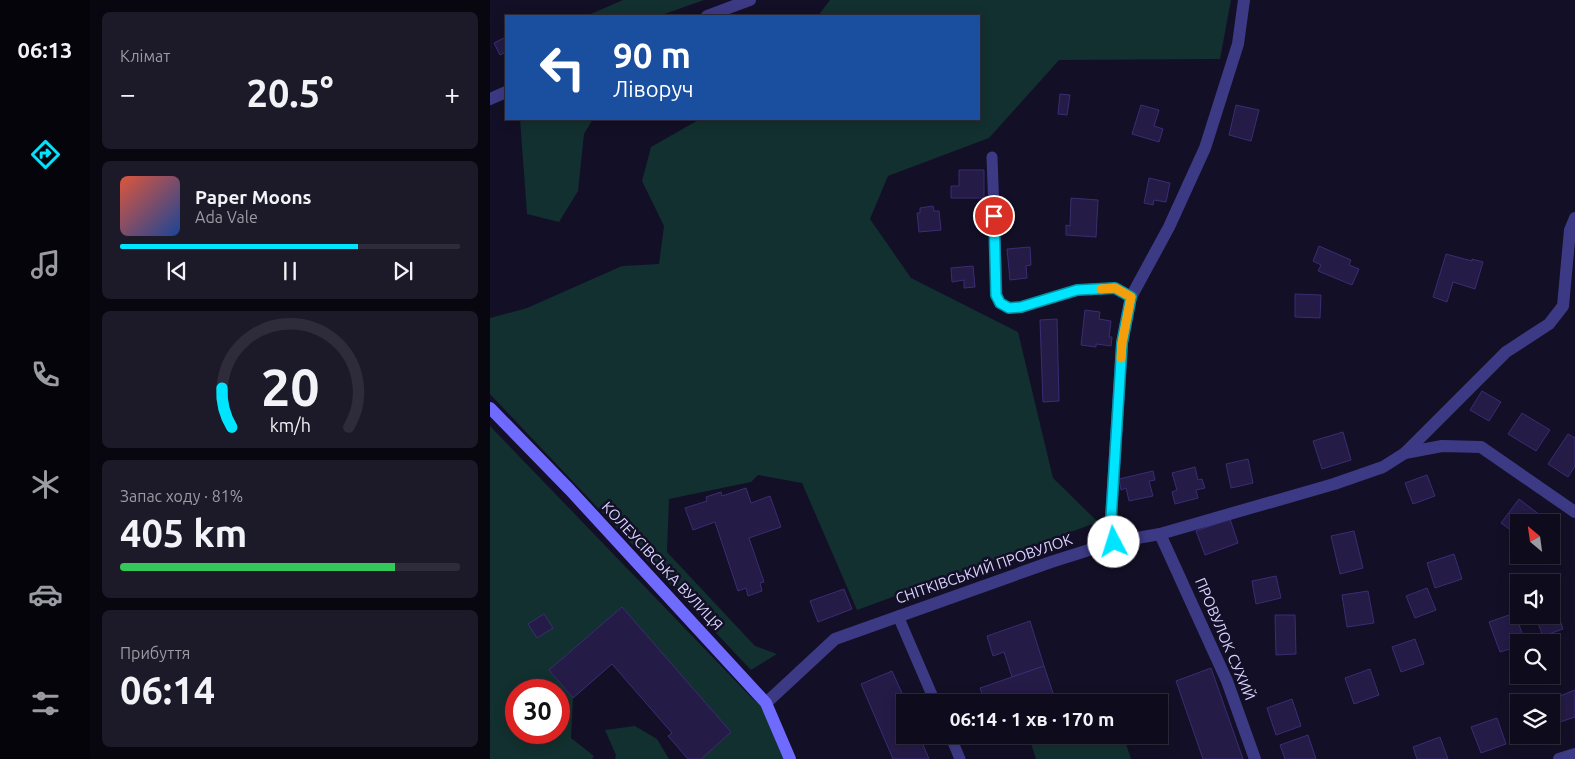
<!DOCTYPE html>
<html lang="uk">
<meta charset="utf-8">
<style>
:root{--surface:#0e0b1c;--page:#1c1929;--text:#f1f3f6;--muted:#9b9ba3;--line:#2e2b3b;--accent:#00e5ff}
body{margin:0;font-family:Ubuntu,sans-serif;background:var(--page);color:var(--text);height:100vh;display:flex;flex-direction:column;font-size:19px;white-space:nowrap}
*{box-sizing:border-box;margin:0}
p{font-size:16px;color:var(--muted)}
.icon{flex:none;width:28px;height:28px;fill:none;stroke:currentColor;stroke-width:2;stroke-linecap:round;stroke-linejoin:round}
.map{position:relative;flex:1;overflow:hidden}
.drawer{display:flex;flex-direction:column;gap:12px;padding:12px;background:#08060f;width:400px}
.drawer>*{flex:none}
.banner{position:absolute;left:15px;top:15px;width:475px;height:105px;border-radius:0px;box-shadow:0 2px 12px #0003,0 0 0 1px var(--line);background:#1a4fa0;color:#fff;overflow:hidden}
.needle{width:32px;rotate:331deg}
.tools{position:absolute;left:1020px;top:514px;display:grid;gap:10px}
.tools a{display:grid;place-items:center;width:50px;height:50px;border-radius:0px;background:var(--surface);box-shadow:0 2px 12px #0003,0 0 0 1px var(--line);font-size:25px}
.speed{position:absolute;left:15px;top:679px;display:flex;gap:10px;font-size:25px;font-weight:700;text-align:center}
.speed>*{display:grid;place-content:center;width:65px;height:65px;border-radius:50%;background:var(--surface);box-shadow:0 2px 12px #0003,0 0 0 1px var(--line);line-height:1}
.speed .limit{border:8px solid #d22;background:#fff;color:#111}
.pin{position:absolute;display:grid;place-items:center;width:42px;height:42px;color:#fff;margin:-21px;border:2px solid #fff;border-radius:50%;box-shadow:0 1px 5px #0007}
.me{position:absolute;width:55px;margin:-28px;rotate:355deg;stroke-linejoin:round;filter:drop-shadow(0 0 4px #0008)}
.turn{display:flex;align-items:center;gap:18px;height:105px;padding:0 25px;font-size:22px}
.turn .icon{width:65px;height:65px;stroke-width:2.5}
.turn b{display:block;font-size:35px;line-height:42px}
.big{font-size:38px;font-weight:700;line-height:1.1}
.drawer .card{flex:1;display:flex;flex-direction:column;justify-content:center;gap:8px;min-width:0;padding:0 18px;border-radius:8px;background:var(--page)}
.drawer .dial{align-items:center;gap:0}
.dial svg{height:130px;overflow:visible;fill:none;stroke:var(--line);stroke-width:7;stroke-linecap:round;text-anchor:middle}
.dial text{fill:var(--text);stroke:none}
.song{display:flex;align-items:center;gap:15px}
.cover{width:60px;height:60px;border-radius:8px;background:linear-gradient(135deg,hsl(10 70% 55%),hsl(220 70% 35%))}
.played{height:5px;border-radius:2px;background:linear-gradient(90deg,var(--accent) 70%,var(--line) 70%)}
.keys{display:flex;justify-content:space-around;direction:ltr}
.heat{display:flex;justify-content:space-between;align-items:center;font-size:28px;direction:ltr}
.charge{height:8px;border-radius:4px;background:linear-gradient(90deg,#34c759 81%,var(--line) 0)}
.trip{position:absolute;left:406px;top:694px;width:272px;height:50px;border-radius:0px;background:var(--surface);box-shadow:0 2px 12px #0003,0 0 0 1px var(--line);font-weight:700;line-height:50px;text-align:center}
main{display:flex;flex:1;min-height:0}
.dock{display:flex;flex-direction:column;width:90px;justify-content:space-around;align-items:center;background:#06040b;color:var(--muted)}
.dock .icon{width:35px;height:35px}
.dock .current{color:var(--accent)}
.dock b{font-size:22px;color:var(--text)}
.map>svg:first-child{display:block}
</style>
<main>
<nav class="dock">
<b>06:13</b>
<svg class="icon current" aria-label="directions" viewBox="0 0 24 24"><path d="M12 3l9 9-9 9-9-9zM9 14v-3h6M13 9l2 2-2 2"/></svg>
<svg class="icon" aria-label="music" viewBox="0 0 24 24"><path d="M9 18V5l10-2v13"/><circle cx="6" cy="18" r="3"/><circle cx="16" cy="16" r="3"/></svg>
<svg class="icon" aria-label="phone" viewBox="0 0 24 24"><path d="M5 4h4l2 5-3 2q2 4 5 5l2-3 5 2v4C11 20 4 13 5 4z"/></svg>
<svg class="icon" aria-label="climate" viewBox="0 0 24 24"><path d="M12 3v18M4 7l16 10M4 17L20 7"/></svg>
<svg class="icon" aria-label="car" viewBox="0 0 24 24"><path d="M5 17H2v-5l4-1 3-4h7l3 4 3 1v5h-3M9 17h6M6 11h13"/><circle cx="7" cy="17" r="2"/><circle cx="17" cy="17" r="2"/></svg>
<svg class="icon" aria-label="filters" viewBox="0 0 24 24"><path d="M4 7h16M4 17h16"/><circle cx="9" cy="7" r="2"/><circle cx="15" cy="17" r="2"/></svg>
</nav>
<section class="drawer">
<div class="card"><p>Клімат</p>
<div class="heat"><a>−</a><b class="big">20.5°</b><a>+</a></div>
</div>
<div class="card">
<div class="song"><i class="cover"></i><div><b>Paper Moons</b><p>Ada Vale</p></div></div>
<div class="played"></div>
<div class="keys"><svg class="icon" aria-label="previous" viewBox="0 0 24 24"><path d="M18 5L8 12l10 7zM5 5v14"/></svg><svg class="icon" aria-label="pause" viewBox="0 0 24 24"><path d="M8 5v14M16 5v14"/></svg><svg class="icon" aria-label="next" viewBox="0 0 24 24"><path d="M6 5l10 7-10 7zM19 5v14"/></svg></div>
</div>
<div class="card dial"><svg viewBox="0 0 100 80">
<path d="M14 69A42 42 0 1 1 86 69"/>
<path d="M14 69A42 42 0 0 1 8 45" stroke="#00e5ff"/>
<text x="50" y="56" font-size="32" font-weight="700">20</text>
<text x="50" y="72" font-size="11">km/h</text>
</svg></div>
<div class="card"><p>Запас ходу · 81%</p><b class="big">405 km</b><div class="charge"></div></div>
<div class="card"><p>Прибуття</p><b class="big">06:14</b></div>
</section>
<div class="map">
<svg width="1085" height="759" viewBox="0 0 1085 759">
<rect width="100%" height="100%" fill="#130f26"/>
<g fill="#12302f" fill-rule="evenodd">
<polygon points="133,0 214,0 169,16 96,16"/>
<polygon points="340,0 741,0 730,59 569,60 499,138 398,176 380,219 421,278 528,332 563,478 608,522 367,610 312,483 268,475 261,482 179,499 177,552 265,646 287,654 261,670 0,394 0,318 37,308 132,266 169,264 174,226 152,181 161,147 210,119 489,119 489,16 328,16"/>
<polygon points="30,119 103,119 94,134 88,191 69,222 37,214"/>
<path d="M0,426L260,696L274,709L295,759H211L241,732L132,607L59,670L83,698L81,738L104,756L102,759H0ZM26,690H69V732H26Z"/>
<polygon points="145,726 167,739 179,759 125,759 126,755 115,730"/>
<polygon points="554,735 633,735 641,759 546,759 540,740"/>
</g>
<g fill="#241b47" stroke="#3b2d73">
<polygon points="16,37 16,52 10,55 4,43"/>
<polygon points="570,94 580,95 577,115 568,114"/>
<polygon points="651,105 669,110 664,126 673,129 669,142 642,134"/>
<polygon points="746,105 769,110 761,141 739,135"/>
<polygon points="469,170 494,170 494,198 461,198 461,186 469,186"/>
<polygon points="659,178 680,183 676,202 664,200 663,205 654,203"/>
<polygon points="581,198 608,200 606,237 576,235 576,225 580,226"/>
<polygon points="443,206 444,211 449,211 451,230 429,232 427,213 430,213 430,208"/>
<polygon points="829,246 861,260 859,265 869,269 862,285 828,271 831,265 823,261"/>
<polygon points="540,247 541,265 536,266 537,278 520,280 517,249"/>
<polygon points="956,254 982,261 982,259 993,262 985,289 963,282 957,302 943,297"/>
<polygon points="483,266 485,287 474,288 474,280 462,282 461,268"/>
<polygon points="805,294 831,295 830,318 805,317"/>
<polygon points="595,310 610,312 609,319 621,321 619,337 622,337 621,346 606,344 606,347 591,345"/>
<polygon points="567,319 569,401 553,402 550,320"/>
<polygon points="992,391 1011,402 999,421 980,410"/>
<polygon points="1032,413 1060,430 1046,451 1018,434"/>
<polygon points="853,432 861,460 832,469 823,441"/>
<polygon points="1078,434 1085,438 1085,466 1078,477 1058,464"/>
<polygon points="758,459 763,483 741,488 736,464"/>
<polygon points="705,467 708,480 712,479 715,488 706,490 708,498 685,504 682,492 687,490 682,473"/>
<polygon points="663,471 665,480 659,481 663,496 639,501 636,488 631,490 629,479"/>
<polygon points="937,475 945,496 923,504 915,483"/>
<polygon points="256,488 261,503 280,496 291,527 259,538 274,582 270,583 272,591 258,596 256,588 248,591 225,522 203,530 195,508 217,501 216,497 231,492 232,496"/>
<polygon points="1029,499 1050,515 1044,522 1029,522 1029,536 1011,523"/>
<polygon points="740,519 748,543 715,555 706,531"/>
<polygon points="864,531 873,568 850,574 841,536"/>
<polygon points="964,554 972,579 945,588 937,563"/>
<polygon points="1054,574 1057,582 1035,582 1034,580"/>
<polygon points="786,576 791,598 766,604 762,581"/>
<polygon points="937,588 946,610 925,618 916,596"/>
<polygon points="354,589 362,609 328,622 320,601"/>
<polygon points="878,591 884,623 857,627 852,595"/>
<polygon points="132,607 241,732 211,759 198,759 178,736 182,733 122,664 83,698 59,670"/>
<polygon points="1066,609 1073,629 1053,636 1045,616 1061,615 1061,610"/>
<polygon points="1025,613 1035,642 1029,642 1029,646 1010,652 999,622"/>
<polygon points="54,614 63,628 47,638 38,624"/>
<polygon points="785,615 805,615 806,654 786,655"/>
<polygon points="540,621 554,666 522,677 514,652 503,656 497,636"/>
<polygon points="925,639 934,664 911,672 902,647"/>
<polygon points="554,666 565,699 556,702 495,702 490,688"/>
<polygon points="721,668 753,759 713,759 686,681"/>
<polygon points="880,669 889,695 864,704 855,678"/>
<polygon points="402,671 416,702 415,735 429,735 439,759 403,759 371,684"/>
<polygon points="1085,690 1085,717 1070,722 1062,699"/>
<polygon points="802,699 811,726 786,735 777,708"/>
<polygon points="1029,709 1029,731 1022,711"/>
<polygon points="1007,718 1016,744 991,753 981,727"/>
<polygon points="818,735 826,759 795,759 790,745"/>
<polygon points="950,737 958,759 927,759 923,747"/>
</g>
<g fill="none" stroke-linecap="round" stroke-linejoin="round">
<g stroke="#3d3a85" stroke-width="11">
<polyline points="502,157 507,295 510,303 519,308 531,307 587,290 625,288 641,297"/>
<polyline points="408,616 445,702"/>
<polyline points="460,735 470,759"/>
</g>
<g stroke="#3d3a85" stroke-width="12">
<polyline points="217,16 260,0"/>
<polyline points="0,99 16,92"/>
<polyline points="915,453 952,446 991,447 1085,512"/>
<polyline points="670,534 737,681 765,759"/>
<polyline points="624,542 621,518 632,343 641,297 679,227 715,148 748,44 754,0"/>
<polyline points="276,703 345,639 561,562 624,542 670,534 844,484 893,467 915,453 1016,352 1059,324 1073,306 1080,230 1085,218"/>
<polyline points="1069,759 1085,754"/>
</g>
<polyline stroke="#6f6bff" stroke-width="12" points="0,408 80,490 276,703 300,759"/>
</g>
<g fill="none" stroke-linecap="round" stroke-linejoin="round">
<defs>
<polyline id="route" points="504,216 506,295 510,303 519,308 531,307 587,290 625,288 641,297 632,343 631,360 621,518 624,542"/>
</defs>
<use href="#route" stroke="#0095a6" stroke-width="12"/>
<use href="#route" stroke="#00e5ff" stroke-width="9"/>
<polyline stroke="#f59e0b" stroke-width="9" points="611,289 625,288 641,297 632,343 631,358"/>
</g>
<g text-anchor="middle" stroke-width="5" stroke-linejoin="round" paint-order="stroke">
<g font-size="15" fill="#d9d4ff" stroke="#130f26">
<text transform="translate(172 566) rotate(47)" y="5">КОЛЕУСІВСЬКА ВУЛИЦЯ</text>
<text transform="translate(494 569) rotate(-19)" y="5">СНІТКІВСЬКИЙ ПРОВУЛОК</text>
<text transform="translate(735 639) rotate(67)" y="5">ПРОВУЛОК СУХИЙ</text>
</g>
</g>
</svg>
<div class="tools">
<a><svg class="needle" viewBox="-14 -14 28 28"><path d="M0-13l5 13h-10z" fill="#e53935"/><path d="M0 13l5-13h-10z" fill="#9b9ba3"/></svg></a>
<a><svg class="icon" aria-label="sound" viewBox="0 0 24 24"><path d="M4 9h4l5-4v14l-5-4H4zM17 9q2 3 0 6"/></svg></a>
<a><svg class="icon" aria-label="search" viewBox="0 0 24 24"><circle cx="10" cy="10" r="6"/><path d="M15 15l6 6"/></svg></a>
<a><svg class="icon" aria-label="layers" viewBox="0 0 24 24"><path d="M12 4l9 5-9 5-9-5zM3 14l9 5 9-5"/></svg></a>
</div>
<div class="speed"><div class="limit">30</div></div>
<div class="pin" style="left:504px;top:216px;background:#d93025"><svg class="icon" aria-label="arrive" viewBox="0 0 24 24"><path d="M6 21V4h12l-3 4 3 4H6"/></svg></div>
<svg class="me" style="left:624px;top:542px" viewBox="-20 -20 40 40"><circle r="19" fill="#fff"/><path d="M0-13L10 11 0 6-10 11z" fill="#00e5ff"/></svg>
<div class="trip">06:14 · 1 хв · 170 m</div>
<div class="banner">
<div class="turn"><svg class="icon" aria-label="left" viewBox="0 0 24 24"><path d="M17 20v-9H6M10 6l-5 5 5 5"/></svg><div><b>90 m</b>Ліворуч</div></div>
</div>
</div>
</main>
